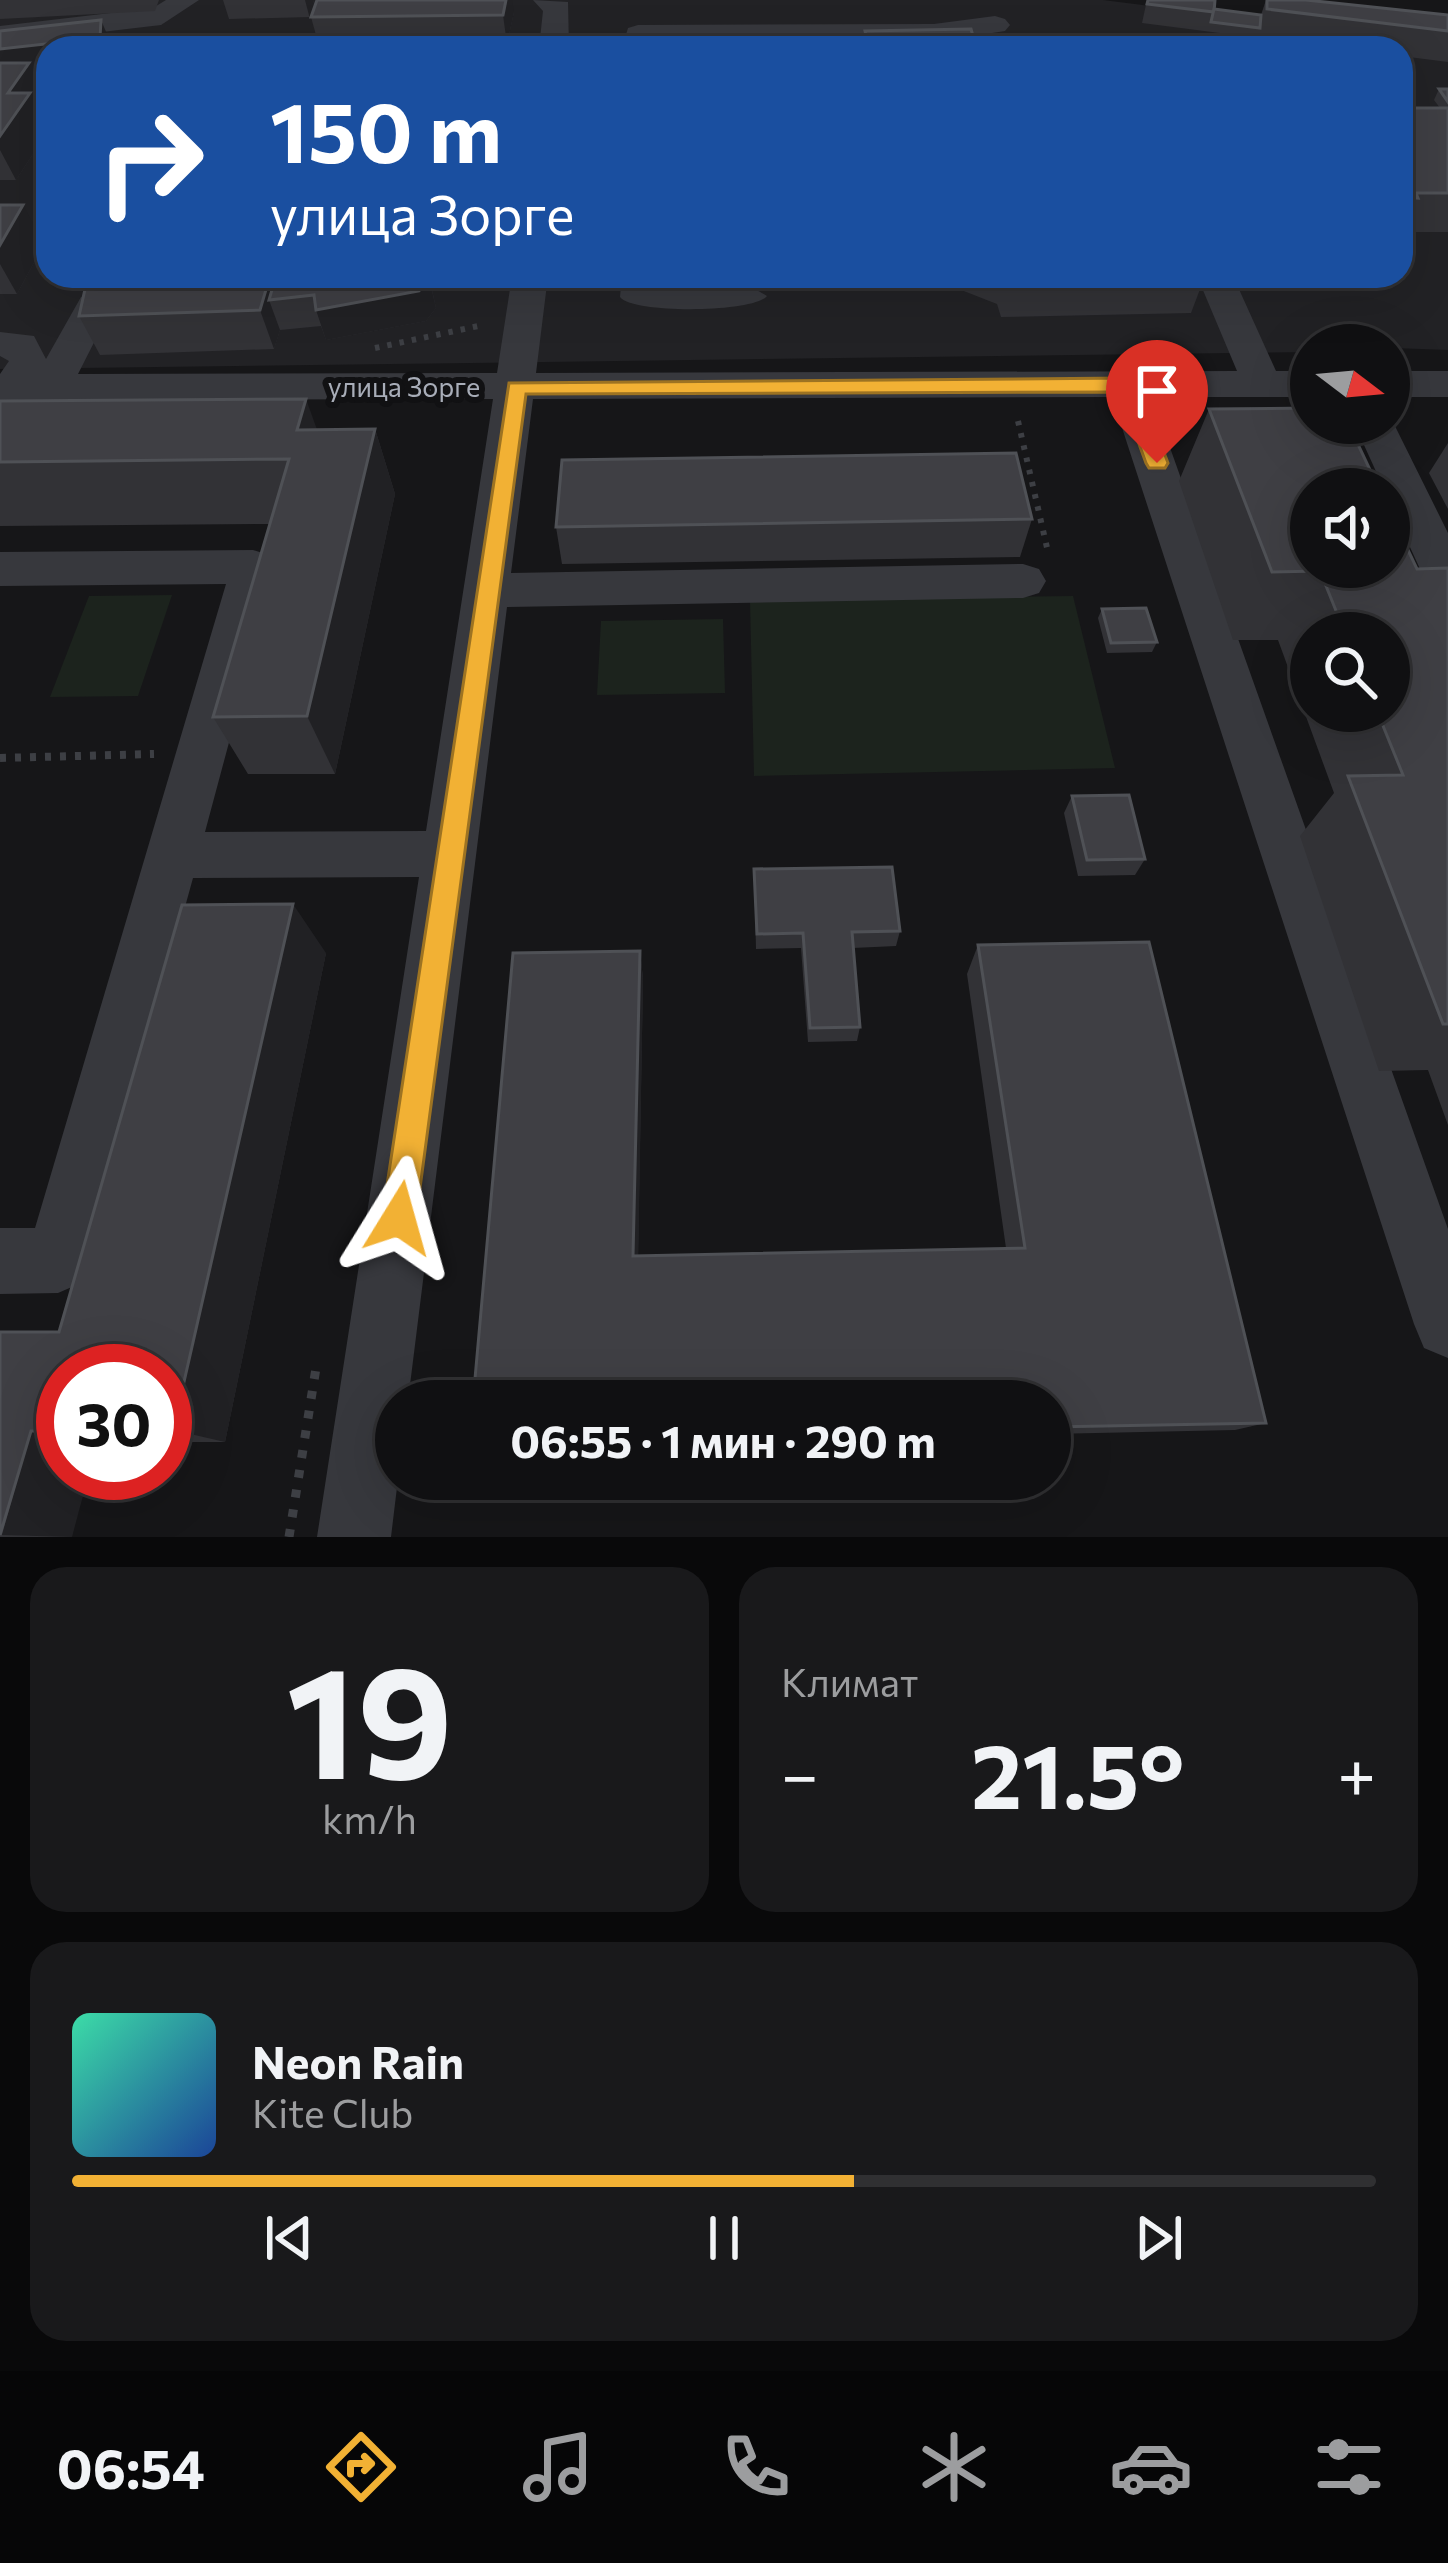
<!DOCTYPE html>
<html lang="ru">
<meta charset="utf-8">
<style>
:root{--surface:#101012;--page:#19191b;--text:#f1f3f6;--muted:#9c9d9f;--line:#303032;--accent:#f2b134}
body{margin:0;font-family:Commissioner,sans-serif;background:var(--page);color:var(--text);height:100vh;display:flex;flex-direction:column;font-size:45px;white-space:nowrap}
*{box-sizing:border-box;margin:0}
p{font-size:39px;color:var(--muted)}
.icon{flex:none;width:66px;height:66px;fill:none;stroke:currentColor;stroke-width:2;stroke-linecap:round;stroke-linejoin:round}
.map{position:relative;height:1537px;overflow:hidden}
.details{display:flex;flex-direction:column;gap:30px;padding:30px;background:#09090a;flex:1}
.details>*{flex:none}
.top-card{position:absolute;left:36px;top:36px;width:1377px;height:252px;border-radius:36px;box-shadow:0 12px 48px #0002,0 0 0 3px var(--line);background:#1a4fa0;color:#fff;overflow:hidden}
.needle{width:78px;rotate:106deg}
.controls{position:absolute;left:1290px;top:324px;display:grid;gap:24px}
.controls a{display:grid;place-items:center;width:120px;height:120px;border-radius:50%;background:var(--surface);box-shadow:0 12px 48px #0002,0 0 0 3px var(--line);font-size:60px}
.speed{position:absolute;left:36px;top:1344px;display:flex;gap:24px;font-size:60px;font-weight:700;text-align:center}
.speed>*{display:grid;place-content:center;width:156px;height:156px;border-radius:50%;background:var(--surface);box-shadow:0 12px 48px #0002,0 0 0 3px var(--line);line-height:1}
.speed .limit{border:18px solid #d22;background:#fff;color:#111}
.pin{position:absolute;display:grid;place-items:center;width:102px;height:102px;color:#fff;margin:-123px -51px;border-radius:50% 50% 50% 0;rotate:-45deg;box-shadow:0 0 12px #0007}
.pin .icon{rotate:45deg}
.me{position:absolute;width:132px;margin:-66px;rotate:8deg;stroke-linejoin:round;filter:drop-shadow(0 0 9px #0008)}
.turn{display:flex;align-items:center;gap:42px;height:252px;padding:0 36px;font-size:54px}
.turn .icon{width:156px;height:156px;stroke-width:2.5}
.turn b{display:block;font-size:84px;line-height:102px}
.big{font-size:90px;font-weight:700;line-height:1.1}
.details .card{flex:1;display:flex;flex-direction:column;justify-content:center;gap:18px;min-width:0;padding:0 42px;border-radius:36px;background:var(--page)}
.details .dial{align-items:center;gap:0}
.dial b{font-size:156px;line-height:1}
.song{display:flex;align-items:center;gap:36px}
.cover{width:144px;height:144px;border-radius:18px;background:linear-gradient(135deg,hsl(160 70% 55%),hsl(220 70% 35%))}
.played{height:12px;border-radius:6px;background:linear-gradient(90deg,var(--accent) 60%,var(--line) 60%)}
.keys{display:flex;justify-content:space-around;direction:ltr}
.heat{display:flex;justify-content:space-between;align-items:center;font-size:66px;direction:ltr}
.details .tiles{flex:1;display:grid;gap:30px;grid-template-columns:1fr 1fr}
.card:last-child{grid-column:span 2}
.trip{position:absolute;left:375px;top:1380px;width:696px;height:120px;border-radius:60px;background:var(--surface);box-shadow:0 12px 48px #0002,0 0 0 3px var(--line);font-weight:700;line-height:120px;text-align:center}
.tab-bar{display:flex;height:192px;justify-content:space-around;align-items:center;background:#060607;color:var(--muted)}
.tab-bar .icon{width:84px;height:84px}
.tab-bar .selected{color:var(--accent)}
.tab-bar b{font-size:54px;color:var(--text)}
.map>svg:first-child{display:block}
</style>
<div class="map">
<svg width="1448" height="1537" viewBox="0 0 1448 1537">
<rect width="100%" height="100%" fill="#161618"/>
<path fill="#222225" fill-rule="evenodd" d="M0,0H1103L1448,44V350L1311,345V352L0,369ZM48,48H1401V276H48Z"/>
<g fill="#1c231d">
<polygon points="172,595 138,696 50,697 89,596"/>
<polygon points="1073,596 1115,768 754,776 750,600"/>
<polygon points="723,619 725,693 597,695 601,621"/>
</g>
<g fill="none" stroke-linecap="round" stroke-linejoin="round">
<g stroke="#3d3f44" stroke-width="6" stroke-dasharray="4.5 8" stroke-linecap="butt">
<polyline points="375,348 483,325"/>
<polyline points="1018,421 1048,552"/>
</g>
<polyline stroke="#3d3f44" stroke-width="8" stroke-dasharray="6 9" stroke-linecap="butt" points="0,758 154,754"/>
<polyline stroke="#3d3f44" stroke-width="9" stroke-dasharray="8 12" stroke-linecap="butt" points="289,1537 316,1368"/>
<g fill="#37383d" fill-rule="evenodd">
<polygon points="166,0 199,0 161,25 0,44 0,26 153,8"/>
<polygon points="533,0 568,2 569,48 539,48 543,11"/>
<polygon points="995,16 1005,19 1010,25 1005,31 934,42 652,43 652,48 622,48 628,28 638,25 934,24"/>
<polygon points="512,276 548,276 536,373 1237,371 1197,276 1233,276 1276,371 1311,371 1311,397 1152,397 1448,1229 1448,1358 1424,1348 1414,1324 1112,397 533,399 511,573 1023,564 1039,569 1046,581 1039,593 1023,598 507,607 408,1401 396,1401 398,1479 391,1537 317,1537 419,877 193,878 81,1283 58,1293 0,1294 0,1228 35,1228 226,584 0,586 0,552 253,550 269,555 276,567 205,832 426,831 493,399 0,400 0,374 9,361 0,356 0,332 34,336 46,359 81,297 94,294 113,305 78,374 497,373"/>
<path d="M622,276H658V286L748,285L767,296C754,313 633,314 620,297Z"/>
<rect x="1389" y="371" width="59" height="26"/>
<polygon points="1389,414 1448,533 1448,597 1432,592 1425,580 1389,501 1389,489 1384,489 1354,423 1389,423"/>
</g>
</g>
<g fill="#323236" fill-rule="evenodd">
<polygon points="0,0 159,0 155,11 0,19"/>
<polygon points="223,0 313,0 315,6 514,12 507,44 319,46 311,17 229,19"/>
<polygon points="1147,0 1215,0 1214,9 1261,15 1266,0 1306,0 1448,15 1448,62 1401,56 1401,48 1335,48 1142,23"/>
<polygon points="0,31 48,48 48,74 35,76 46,101 39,112 48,131 16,180 0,180"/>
<polygon points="1439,89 1448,89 1448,232 1401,232 1401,108 1440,108 1434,100"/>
<polygon points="0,205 44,244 17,294 0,294"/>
<polygon points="429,276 436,308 426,321 326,340 321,326 280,330 274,349 100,355 79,316"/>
<polygon points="953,276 1205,276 1191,313 1001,317 997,304 951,286"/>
<polygon points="0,401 317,430 375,429 395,494 335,774 248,774 213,717 270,524 0,526"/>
<path d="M1209,409L1417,569L1448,568V1125L1428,1070L1379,1071L1300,836L1334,793L1278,640H1233L1179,481ZM1311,633H1389V711H1311Z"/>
<polygon points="1448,443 1448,509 1429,473"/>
<polygon points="1032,519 1020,557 562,564 556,527"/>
<polygon points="1102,609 1157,642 1152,652 1107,653 1098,618"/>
<polygon points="1072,796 1145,859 1135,875 1078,876 1064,813"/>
<polygon points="754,869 900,931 896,946 853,948 860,1027 857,1041 808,1042 801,948 756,949"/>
<polygon points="978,945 1266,1423 1235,1430 1050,1434 1050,1401 473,1401 640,951 643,979 638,1256 1006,1248 967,974"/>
<polygon points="326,953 225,1442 165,1442 165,1371 63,1371 63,1473 72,1537 0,1537 0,1332 59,1332"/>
</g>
<g fill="#212124">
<polygon points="305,0 313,0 315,7 310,19"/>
<polygon points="506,0 512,0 514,12 507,44 503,15"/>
<polygon points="101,20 113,48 48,48 48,74 35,76 46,101 39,112 48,131 16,180 0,150 0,49"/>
<polygon points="23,205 44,244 17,294 0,264 0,245"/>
<polygon points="270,276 296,276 269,300 280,330 274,349 260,310"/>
<polygon points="429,278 436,308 426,321 326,340 316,310"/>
<polygon points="306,399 329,463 297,430"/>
<polygon points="375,429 395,494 335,774 307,716"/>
<polygon points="293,904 326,953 225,1442 173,1430"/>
<polygon points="640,951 643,979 638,1272 633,1256"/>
<polygon points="31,1431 63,1437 63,1473 89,1473 72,1537 2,1535"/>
</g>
<g fill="#3f3f44" stroke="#4f5156" stroke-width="3">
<polygon points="317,0 506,0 503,15 311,17"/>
<polygon points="1148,0 1215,0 1214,12 1147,4"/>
<polygon points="1267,0 1306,0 1448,15 1448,31 1267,9"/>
<polygon points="1214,9 1261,15 1260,28 1211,22"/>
<polygon points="101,20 100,38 0,49 0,31"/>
<polygon points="971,29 975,43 996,43 997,48 869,48 865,31"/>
<polygon points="149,42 171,42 167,48 145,48"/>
<polygon points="0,63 29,63 8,93 30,93 0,136"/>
<polygon points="1439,89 1448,89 1448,102"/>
<polygon points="1401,108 1448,108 1448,193 1416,193 1418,198 1401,197"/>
<polygon points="0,205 23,205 0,245"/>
<polygon points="88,276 270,276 260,310 79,316"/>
<polygon points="276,276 429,276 429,278 419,291 316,310 314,295 269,300"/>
<polygon points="1009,276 1115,276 1010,278"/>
<polygon points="306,399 297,430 375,429 307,716 213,717 289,459 0,462 0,401"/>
<polygon points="1311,408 1311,423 1348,423 1379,489 1311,489 1311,567 1389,567 1389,510 1417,569 1448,568 1448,1024 1443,1024 1348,776 1403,775 1377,711 1389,711 1389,633 1345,633 1320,571 1272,572 1209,409"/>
<polygon points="1016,453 1032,519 556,527 562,460"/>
<polygon points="1146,608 1157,642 1111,643 1102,609"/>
<polygon points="1129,795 1145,859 1087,860 1072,796"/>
<polygon points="892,867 900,931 852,932 860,1027 810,1028 803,933 757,934 754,869"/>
<polygon points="293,904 173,1430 165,1430 165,1371 63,1371 63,1431 31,1431 0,1535 0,1332 59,1332 182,905"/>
<polygon points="1149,942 1266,1423 1050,1427 1050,1401 473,1401 513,953 640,951 633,1256 1025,1248 978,945"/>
</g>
<polygon fill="#f2b134" stroke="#9d7322" stroke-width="3" points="1128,378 1139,385 1168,463 1165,468 1149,468 1146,463 1120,392 526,394 416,1218 411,1230 399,1235 387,1230 382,1218 509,383"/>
<g text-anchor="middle" stroke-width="12" stroke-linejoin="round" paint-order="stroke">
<g font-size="27" fill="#a8adb8" stroke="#111113">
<text x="404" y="397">улица Зорге</text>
</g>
</g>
</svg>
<div class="controls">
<a><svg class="needle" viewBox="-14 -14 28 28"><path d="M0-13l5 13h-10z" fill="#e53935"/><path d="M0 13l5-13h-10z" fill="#9c9d9f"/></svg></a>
<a><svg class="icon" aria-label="sound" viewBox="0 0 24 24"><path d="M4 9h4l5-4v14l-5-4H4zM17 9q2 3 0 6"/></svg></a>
<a><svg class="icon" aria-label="search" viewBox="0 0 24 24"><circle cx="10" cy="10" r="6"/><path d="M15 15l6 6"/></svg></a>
</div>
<div class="speed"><div class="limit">30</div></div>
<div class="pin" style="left:1157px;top:463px;background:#d93025"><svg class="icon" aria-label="arrive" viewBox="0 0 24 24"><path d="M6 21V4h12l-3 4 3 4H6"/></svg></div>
<svg class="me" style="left:399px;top:1218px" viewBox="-20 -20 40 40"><path d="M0-17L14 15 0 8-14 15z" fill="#f2b134" stroke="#fff" stroke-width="4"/></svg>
<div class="trip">06:55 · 1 мин · 290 m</div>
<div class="top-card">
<div class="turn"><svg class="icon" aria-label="right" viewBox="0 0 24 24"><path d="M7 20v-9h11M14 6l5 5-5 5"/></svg><div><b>150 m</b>улица Зорге</div></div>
</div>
</div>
<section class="details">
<div class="tiles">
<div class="card dial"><b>19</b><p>km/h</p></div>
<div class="card"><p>Климат</p>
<div class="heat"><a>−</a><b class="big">21.5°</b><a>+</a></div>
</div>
<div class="card">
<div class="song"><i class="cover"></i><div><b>Neon Rain</b><p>Kite Club</p></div></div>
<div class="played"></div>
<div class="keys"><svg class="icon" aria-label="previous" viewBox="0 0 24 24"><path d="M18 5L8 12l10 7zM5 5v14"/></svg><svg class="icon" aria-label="pause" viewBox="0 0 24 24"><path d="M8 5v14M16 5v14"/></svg><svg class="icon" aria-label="next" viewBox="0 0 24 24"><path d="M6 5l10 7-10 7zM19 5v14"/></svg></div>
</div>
</div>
</section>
<nav class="tab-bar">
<b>06:54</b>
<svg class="icon selected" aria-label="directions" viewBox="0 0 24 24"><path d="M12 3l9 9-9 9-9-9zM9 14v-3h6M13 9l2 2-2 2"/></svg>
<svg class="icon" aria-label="music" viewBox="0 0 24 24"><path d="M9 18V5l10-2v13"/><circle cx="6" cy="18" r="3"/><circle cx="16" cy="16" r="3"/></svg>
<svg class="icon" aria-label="phone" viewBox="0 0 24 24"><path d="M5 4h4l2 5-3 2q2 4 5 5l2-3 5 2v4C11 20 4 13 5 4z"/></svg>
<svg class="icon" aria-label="climate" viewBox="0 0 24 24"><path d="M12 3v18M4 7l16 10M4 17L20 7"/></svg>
<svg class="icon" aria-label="car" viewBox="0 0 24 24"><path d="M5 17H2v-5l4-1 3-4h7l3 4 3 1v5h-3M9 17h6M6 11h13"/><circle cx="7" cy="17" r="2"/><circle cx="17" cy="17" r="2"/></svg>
<svg class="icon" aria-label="filters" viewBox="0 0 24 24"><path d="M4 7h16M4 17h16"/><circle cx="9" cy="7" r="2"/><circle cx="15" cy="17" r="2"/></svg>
</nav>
